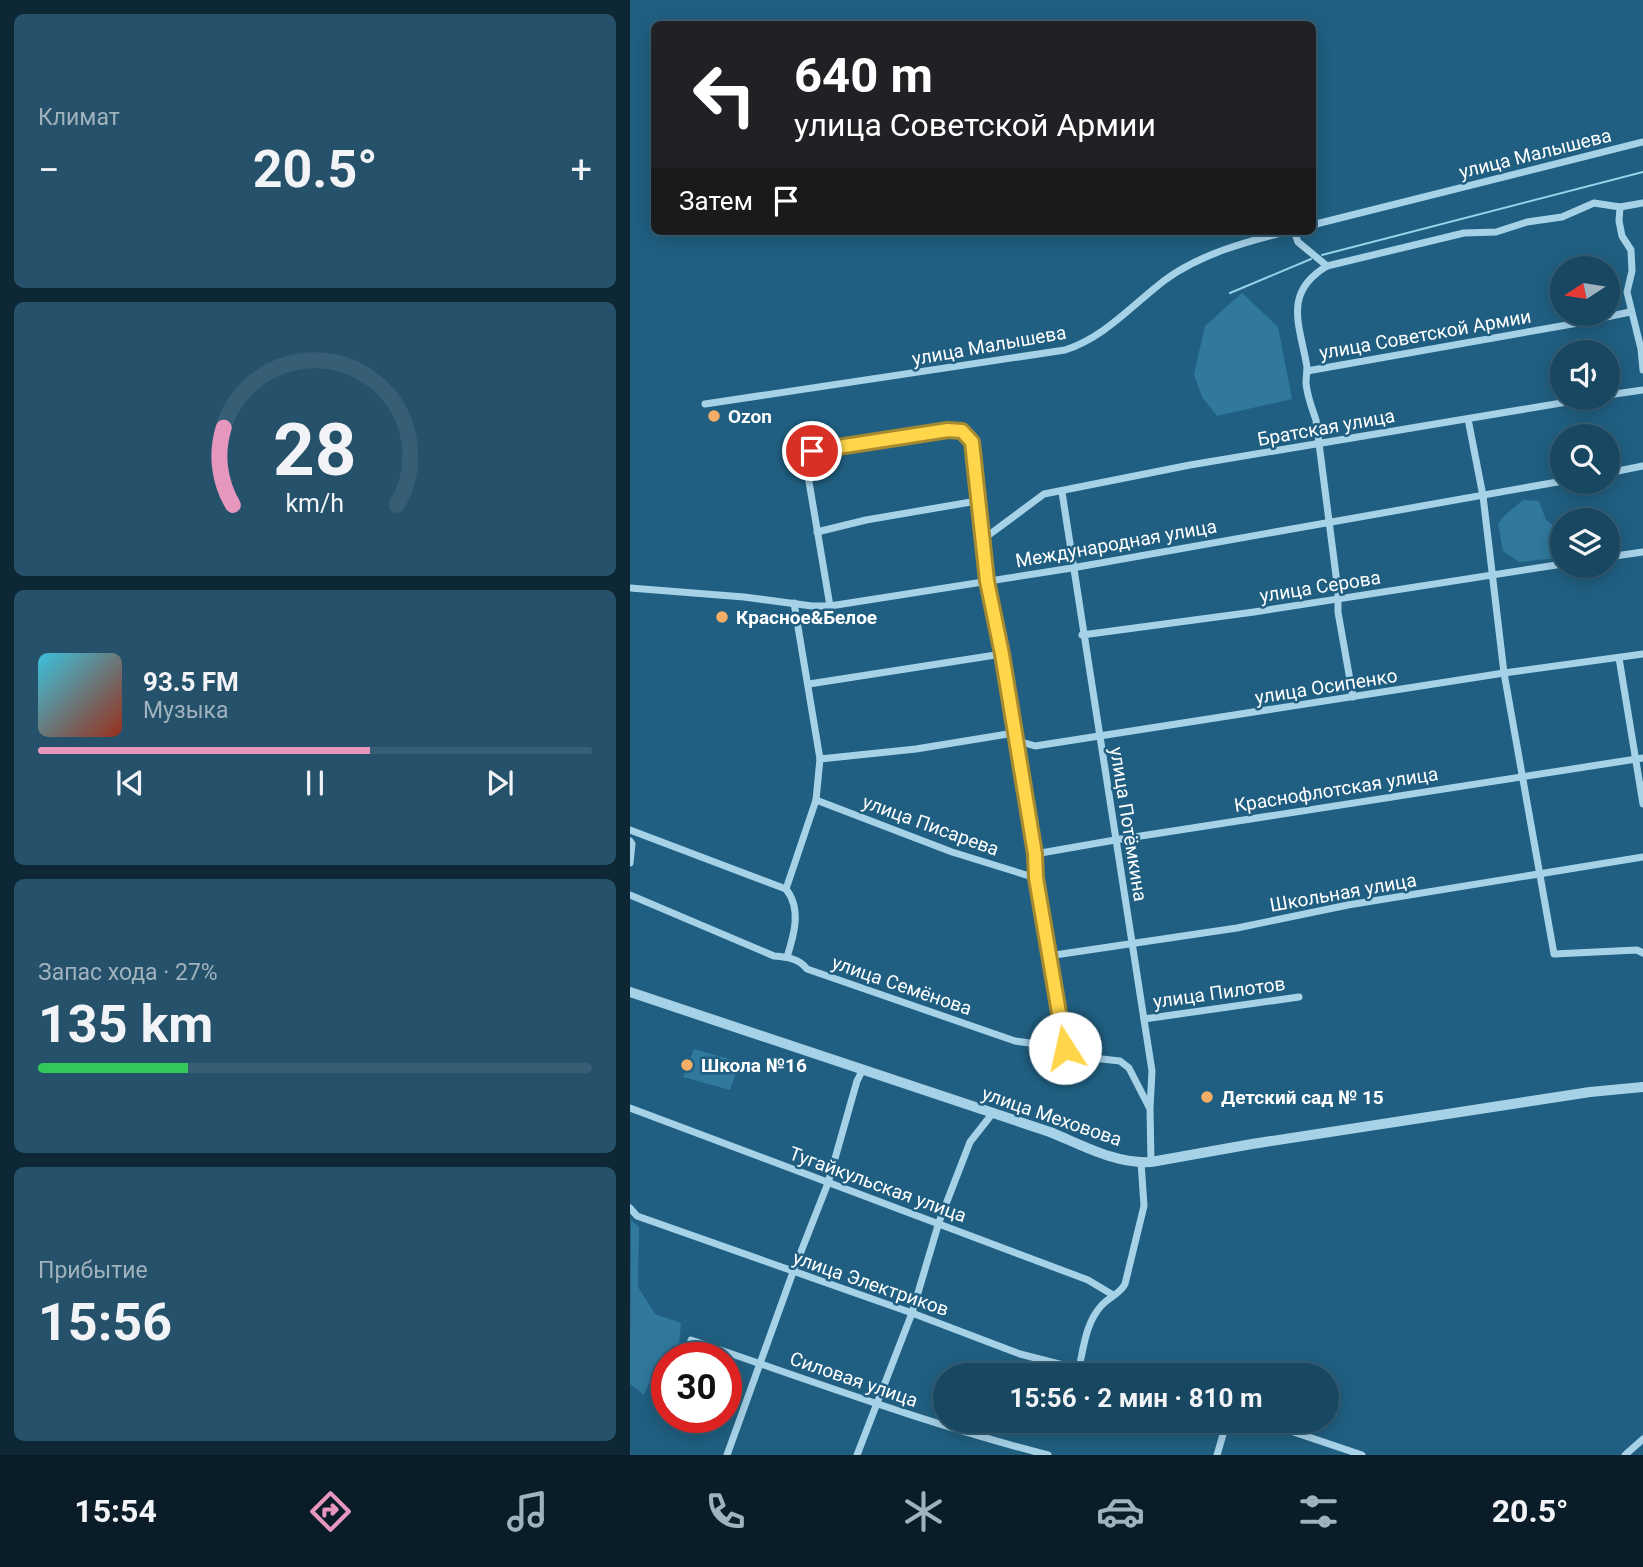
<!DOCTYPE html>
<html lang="ru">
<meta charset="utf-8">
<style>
:root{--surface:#184761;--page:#25516a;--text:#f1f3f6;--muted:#9fb2bd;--line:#365f76;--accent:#e797bd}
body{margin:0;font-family:Roboto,sans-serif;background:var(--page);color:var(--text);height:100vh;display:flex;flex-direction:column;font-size:26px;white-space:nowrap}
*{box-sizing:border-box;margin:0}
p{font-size:23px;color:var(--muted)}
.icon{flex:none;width:38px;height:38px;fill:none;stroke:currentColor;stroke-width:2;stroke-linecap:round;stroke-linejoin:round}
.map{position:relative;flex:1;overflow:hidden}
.panel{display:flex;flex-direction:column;gap:14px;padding:14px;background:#0d2735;width:630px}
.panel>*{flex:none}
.hud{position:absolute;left:21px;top:21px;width:665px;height:214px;border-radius:10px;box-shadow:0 4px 18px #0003,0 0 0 2px var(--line);background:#202124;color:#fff;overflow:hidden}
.needle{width:46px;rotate:258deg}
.controls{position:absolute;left:920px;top:256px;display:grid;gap:14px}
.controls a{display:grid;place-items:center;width:70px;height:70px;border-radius:50%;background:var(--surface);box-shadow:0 4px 18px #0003,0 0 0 2px var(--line);font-size:35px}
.speed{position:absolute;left:21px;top:1342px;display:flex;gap:14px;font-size:35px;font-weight:700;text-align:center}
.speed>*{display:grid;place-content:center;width:91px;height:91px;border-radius:50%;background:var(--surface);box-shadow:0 4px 18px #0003,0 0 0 2px var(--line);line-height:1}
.speed .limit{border:10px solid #d22;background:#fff;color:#111}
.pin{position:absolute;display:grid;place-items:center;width:60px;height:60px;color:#fff;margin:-30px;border:4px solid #fff;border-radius:50%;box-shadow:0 2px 7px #0007}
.me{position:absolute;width:77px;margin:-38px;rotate:350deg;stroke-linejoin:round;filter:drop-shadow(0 0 5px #0008)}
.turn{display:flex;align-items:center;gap:24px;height:147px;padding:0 28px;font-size:32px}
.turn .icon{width:91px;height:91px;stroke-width:2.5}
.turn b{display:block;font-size:49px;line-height:60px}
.then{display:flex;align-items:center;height:66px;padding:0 28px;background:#0003;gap:14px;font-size:26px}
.big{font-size:52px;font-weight:700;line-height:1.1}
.panel .card{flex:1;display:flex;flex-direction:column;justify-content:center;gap:10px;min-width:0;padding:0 24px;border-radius:10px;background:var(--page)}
.panel .dial{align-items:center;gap:0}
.dial svg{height:182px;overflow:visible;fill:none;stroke:var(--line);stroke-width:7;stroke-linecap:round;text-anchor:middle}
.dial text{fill:var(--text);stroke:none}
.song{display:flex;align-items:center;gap:21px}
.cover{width:84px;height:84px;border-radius:10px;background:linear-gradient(135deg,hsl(190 70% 55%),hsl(10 70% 35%))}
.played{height:7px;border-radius:4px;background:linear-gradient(90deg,var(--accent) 60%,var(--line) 60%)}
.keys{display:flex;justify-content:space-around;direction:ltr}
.heat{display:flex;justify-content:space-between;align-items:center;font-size:38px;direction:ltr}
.charge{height:10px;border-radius:5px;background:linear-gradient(90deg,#34c759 27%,var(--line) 0)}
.trip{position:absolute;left:303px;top:1363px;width:406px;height:70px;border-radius:35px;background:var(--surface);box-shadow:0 4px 18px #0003,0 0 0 2px var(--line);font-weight:700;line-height:70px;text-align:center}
.tabs{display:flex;height:112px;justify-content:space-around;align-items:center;background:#0a1c27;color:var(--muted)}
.tabs .icon{width:49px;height:49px}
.tabs .selected{color:var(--accent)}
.tabs b{font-size:32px;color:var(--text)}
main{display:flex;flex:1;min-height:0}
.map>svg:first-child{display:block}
</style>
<main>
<section class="panel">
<div class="card"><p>Климат</p>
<div class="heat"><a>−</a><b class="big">20.5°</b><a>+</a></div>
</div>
<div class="card dial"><svg viewBox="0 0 100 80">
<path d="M14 69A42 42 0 1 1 86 69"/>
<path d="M14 69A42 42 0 0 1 10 35" stroke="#e797bd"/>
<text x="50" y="56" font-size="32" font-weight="700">28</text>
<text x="50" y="72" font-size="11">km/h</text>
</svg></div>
<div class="card">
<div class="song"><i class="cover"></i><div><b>93.5 FM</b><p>Музыка</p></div></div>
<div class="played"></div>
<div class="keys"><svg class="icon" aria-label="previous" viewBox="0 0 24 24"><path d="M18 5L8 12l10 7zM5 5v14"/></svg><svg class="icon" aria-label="pause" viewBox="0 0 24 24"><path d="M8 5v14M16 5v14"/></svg><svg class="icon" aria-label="next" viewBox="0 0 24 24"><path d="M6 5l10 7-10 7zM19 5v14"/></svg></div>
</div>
<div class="card"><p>Запас хода · 27%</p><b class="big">135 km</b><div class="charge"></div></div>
<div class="card"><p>Прибытие</p><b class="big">15:56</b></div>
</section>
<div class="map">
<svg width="1013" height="1455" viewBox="0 0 1013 1455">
<rect width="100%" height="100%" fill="#205f81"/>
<g fill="#30799d">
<polygon points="612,293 648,327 662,399 587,416 572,397 564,374 575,326"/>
<polygon points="893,500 909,501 916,520 932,532 933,546 927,558 889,562 873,551 868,524 874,516"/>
<polygon points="64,1049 110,1062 100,1090 53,1077"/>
<polygon points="1,1220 9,1227 8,1287 25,1314 51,1323 48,1358 30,1358 14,1395 0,1384"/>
</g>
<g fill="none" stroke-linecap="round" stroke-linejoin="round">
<g stroke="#99d0ea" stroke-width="2">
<polyline points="692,255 1013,172"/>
<polyline points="600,293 681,259"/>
</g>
<g stroke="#a6d2e8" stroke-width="7">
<polyline points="990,207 989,221 992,236 1001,250 1002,271 997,292 1011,349 1013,370"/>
<polyline points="682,225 1013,142"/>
<polyline points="664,231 668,242 697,266 834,233 866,232 897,222 932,217 964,203 990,207 1013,203"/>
<path d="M697,266C652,293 670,325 677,367C677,373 676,378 676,383C677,396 682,408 686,420L708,591V612L723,697"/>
<polyline points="677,371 948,323 1000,312"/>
<polyline points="978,395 1013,390"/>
<path d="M75,404L435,350C475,337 502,305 535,280C570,254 618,241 659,231"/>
<polyline points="838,419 853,496 874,673 924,954 1007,950 1013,953"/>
<polyline points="978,473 1013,466"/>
<polyline points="432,492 522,1071 520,1108 521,1162"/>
<polyline points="187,532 236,520 347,501"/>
<polyline points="352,540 414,494 560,465 967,397"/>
<polyline points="978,557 1013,552"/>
<polyline points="0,588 114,597 182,606 200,606 442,568 933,481"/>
<path d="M200,606L176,464L177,455L182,451L319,430C329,429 337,431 342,442L357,581L372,654L405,854L406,878L435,1048"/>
<polyline points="452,635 624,612 933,564"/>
<polyline points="989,658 1013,804"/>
<polyline points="179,684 372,654"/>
<polyline points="385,740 405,746 874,673 1013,654"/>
<polyline points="190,759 286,749 384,733"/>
<polyline points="186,800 322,852 406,878"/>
<polyline points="0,830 156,889"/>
<polyline points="0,841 2,844 0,863"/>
<polyline points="405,854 485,840 1013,758"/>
<polyline points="156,889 186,800 190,759 164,603"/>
<path d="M156,889C172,909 164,935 157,957"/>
<path d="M0,895L144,956C156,957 169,958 177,969L385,1041L435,1048L463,1058L490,1061L499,1068L519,1107"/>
<polyline points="418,956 607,928 718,905 1013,857"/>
<polyline points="514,1019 669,997"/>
<polyline points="0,1108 458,1280 483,1295"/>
<polyline points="0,1208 7,1216 282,1313 390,1354 476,1376"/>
<path d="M61,1340C179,1380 297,1424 418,1455"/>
<path d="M449,1368C454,1345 456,1323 471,1306C479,1297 490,1294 495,1284L514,1206L511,1162"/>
<polyline points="631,1421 732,1455"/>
<polyline points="97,1455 163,1272 198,1183 227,1081 232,1071"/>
<polyline points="227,1455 282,1313 309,1222 340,1142 362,1114"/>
<polyline points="587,1455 597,1421"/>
<polyline points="995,1455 1013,1439"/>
</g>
<path stroke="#a6d2e8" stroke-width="10" d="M0,992L420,1132C452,1145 485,1164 521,1162L622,1144L960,1092L1013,1087"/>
</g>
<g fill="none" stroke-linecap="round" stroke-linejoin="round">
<defs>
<polyline id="route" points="182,451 318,430 332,431 342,442 357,581 372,654 405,854 406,878 435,1048"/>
</defs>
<use href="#route" stroke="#a68a30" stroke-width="18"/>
<use href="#route" stroke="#ffd54a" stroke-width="12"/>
</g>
<g fill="#f6ad66" stroke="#205f81" stroke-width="2.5">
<circle cx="84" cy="416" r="7"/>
<circle cx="92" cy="617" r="7"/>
<circle cx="57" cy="1065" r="7"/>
<circle cx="577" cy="1097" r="7"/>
</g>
<g text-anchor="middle" stroke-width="5" stroke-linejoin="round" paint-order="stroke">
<g font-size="19" fill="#fff" stroke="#205f81">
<text transform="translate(905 153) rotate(-14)" y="7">улица Малышева</text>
<text transform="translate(795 334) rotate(-10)" y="7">улица Советской Армии</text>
<text transform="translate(359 345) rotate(-10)" y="7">улица Малышева</text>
<text transform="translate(696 427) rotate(-10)" y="7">Братская улица</text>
<text transform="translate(486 543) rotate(-10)" y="7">Международная улица</text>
<text transform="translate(690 586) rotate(-9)" y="7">улица Серова</text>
<text transform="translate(696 686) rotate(-9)" y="7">улица Осипенко</text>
<text transform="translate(706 789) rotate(-9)" y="7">Краснофлотская улица</text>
<text transform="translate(499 824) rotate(81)" y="7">улица Потёмкина</text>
<text transform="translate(301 825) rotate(20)" y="7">улица Писарева</text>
<text transform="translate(713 892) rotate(-10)" y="7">Школьная улица</text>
<text transform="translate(272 985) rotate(19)" y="7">улица Семёнова</text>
<text transform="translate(589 992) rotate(-8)" y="7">улица Пилотов</text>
<text transform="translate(422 1116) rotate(19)" y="7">улица Меховова</text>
<text transform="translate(248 1184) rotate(20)" y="7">Тугайкульская улица</text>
<text transform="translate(241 1283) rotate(19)" y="7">улица Электриков</text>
<text transform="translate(224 1379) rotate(19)" y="7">Силовая улица</text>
</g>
<g font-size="19" font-weight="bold" fill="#fff" stroke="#205f81" text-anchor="start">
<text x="98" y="423">Ozon</text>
<text x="106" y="624">Красное&amp;Белое</text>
<text x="71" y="1072">Школа №16</text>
<text x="591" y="1104">Детский сад № 15</text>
</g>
</g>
</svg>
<div class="controls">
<a><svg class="needle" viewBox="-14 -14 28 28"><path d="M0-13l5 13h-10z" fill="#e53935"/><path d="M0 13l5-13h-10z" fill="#9fb2bd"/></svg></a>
<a><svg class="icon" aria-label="sound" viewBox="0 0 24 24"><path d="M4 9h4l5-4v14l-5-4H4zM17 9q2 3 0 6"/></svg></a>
<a><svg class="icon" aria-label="search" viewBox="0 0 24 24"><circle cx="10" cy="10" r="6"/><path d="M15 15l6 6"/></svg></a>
<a><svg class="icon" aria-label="layers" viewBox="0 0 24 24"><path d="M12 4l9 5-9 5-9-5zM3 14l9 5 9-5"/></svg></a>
</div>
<div class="speed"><div class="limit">30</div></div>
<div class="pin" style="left:182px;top:451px;background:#d93025"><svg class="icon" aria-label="arrive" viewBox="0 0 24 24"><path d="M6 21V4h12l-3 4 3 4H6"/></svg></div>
<svg class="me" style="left:435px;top:1048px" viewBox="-20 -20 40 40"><circle r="19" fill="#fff"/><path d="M0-13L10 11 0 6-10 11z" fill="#ffd54a"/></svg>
<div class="trip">15:56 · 2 мин · 810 m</div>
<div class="hud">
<div class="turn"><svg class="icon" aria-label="left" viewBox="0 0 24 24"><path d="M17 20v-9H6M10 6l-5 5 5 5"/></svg><div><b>640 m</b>улица Советской Армии</div></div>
<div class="then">Затем<svg class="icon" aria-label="arrive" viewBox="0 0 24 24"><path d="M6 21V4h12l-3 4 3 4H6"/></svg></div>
</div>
</div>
</main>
<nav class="tabs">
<b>15:54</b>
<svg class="icon selected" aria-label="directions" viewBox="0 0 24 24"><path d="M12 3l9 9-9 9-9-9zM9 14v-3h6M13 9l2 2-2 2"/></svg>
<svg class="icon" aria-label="music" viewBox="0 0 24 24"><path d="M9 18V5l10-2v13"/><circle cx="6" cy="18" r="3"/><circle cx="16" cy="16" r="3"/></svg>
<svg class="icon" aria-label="phone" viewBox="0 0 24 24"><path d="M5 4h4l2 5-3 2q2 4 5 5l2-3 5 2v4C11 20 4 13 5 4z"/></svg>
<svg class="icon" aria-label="climate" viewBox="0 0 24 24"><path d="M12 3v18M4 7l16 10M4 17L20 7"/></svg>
<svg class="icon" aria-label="car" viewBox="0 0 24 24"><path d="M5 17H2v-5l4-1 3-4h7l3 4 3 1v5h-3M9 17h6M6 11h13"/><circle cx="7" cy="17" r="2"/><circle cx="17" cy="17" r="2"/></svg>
<svg class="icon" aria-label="filters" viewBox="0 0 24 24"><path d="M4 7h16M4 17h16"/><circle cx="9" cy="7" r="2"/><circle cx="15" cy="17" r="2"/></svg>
<b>20.5°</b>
</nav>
